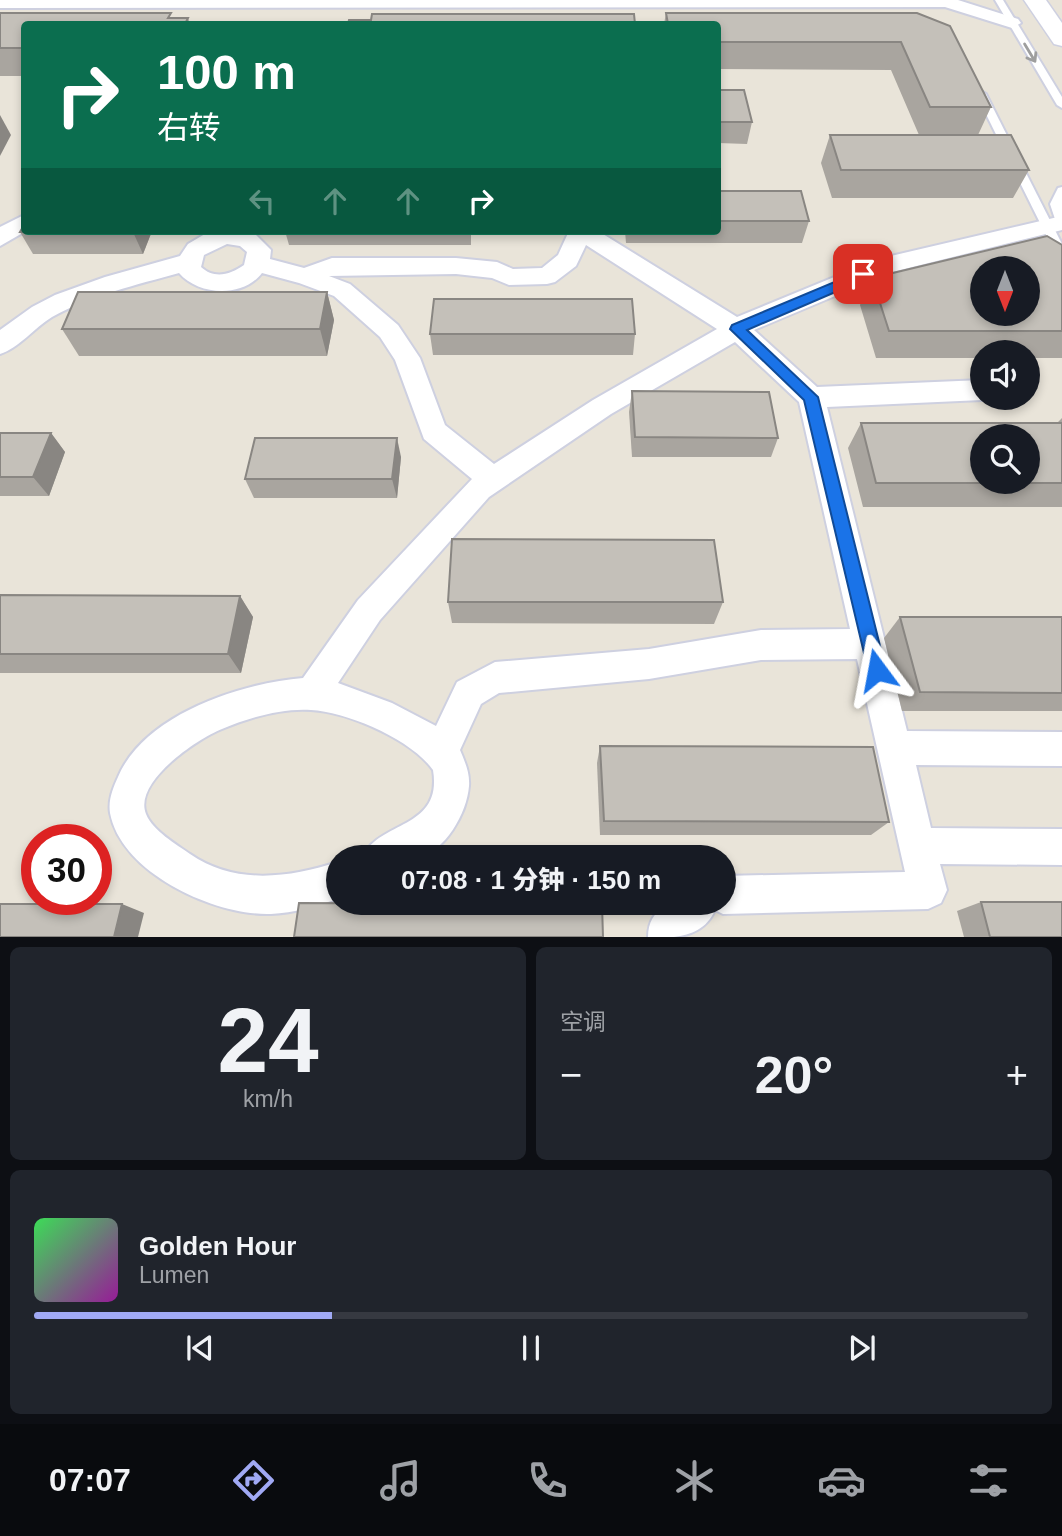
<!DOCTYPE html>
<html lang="zh">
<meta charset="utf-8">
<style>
:root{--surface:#171b24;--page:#20242c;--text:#f1f3f6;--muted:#9ea1a6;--line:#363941;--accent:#a0a9f4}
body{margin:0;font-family:Arial,"Noto Sans SC",sans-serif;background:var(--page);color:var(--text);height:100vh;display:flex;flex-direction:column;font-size:26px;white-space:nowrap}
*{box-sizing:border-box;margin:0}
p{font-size:23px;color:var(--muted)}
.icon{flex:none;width:38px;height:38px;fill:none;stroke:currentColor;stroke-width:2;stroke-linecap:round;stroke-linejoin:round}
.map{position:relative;height:937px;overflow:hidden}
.details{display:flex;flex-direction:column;gap:10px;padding:10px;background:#0d0f14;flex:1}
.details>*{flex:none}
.top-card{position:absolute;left:21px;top:21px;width:700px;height:214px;border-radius:7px;box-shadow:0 4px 10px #0003;background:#0b6e4f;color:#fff;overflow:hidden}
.needle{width:46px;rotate:180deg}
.tools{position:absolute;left:970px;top:256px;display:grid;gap:14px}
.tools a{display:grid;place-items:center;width:70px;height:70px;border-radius:50%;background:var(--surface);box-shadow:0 4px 10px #0003;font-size:35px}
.speed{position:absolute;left:21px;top:824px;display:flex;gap:14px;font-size:35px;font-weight:700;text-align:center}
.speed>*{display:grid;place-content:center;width:91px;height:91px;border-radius:50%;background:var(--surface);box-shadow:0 4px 10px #0003;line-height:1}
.speed .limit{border:10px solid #d22;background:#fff;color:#111}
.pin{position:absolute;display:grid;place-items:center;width:60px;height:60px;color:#fff;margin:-30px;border-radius:14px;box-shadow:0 4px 10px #0006}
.me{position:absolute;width:77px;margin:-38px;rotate:347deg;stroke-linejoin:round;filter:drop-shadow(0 0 5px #0008)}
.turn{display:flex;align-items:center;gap:24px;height:147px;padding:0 21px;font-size:32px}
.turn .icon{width:91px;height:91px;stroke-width:2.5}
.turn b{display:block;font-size:49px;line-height:60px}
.lanes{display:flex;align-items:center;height:66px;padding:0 21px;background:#0003;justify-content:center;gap:35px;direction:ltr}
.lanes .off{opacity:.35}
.big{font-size:52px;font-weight:800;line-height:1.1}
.details .card{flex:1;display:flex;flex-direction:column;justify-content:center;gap:10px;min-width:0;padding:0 24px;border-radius:10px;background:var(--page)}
.details .dial{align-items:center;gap:0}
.dial b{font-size:91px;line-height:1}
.song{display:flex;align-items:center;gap:21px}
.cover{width:84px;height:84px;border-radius:10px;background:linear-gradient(135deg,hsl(130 70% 55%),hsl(300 70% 35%))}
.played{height:7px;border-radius:4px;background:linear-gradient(90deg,var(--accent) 30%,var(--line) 30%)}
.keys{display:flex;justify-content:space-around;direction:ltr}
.heat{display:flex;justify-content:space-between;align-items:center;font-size:38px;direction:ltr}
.details .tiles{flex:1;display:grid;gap:10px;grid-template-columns:1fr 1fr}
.card:last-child{grid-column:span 2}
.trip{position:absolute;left:326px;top:845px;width:410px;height:70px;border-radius:35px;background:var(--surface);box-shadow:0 4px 10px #0003;font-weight:800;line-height:70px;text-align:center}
.menu{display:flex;height:112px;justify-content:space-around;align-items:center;background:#090b0e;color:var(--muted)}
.menu .icon{width:49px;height:49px}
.menu .current{color:var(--accent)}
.menu b{font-size:32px;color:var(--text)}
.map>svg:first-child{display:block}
</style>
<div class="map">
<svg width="1062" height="938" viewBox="0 0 1062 938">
<rect width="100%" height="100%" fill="#e9e4d9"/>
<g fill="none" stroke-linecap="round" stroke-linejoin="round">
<defs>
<g id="service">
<polygon points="995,0 1003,0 1062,97 1062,108 1057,105"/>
<polygon points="981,91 986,94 1062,244 1062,259 1056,255 976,94"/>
<polygon points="1062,187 1062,226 1056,222 1050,204 1058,188"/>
</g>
<g id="minor">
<polygon points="0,0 958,0 1018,19 1021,23 1012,28 945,7 0,8"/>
<polygon points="24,215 26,231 0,246 0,227"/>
<path d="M1062,216V230L892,272L754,330L817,387L982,380V397H991L982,400L827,407L907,731L1062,732V766L916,765L931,828L1062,829V865L940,864L947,890L941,903L928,909L723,914L715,910C703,938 674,938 648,938C648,895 693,903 723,903V876L905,872L857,659L761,660L649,679L499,693L481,704L460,750C465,762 470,773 469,786C467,813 445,852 417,858C400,861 379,858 362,858C378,820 443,830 433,770C411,739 347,712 311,710C282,708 248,718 222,729C197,739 133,782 146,814C153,831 176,844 190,854C235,885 288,878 338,862V899C316,906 294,913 271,914C215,916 121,873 110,813C108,800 113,788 118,777C144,715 240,683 303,678L358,600L472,479L424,439L395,360L380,337L334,296L299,283L262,273C243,298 199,296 179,273C136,285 92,295 52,317C34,328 19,348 0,354V330L32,307L55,295L105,277L180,256L188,244L205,234L216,231L255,234L271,250L270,259L304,268L332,258H456L497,262L513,269L542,268L558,255L569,231H598L737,317L878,259ZM227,244L240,246L247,252L244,265C230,275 214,279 201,267L204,255ZM586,245L717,329L593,400L494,464L445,425L420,358L398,325L350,284L329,276L456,274L492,278L509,285L547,284L555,282L576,266ZM735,342L799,402L850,629L761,630L649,649L495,662L457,682L436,726L392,703L338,683L380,620L489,497L611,414Z"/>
</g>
<polygon id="tertiary" points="1024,0 1046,0 1062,23 1062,46 1054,44"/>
</defs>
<use href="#service" stroke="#ced0e0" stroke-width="4"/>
<use href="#minor" stroke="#ced0e0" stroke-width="4"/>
<use href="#tertiary" stroke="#ced0e0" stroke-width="3"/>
<use href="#service" fill="#fff" fill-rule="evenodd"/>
<use href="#minor" fill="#fff" fill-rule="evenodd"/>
<use href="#tertiary" fill="#fff" fill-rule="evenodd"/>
</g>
<g fill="#a9a59f">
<polygon points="0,13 188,18 190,24 24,24 24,76 0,76"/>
<polygon points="666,13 917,13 991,107 978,135 1029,170 1013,198 832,198 821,163 830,135 919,135 891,70 718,69 718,24 664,24"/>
<polygon points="718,90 752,122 747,144 718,143"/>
<polygon points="718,191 809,221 802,243 626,243 625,231 718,231"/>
<polygon points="152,231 143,254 33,254 20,232"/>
<polygon points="285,231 471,231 471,245 289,245"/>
<polygon points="1062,245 1062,358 1027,358 1027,352 982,352 982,358 876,358 860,305 872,278"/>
<polygon points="327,292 334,320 327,356 79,356 62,329"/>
<polygon points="430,334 635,334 633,355 433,355"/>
<polygon points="632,391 778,438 771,457 632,457 629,412"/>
<polygon points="1062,418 1062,507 863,507 848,448 861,423 1057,423"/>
<polygon points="0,433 51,433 65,452 49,496 0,496"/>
<polygon points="401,457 397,498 254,498 245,479"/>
<polygon points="0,595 240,596 253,617 241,673 0,673"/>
<polygon points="448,602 723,602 714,624 452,623"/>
<polygon points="900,617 1062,617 1062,711 902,711 884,638"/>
<polygon points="600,746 889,822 871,835 600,835 597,763"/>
<polygon points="981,902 1062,937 964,937 957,911"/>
</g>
<g fill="#898682">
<polygon points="0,115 11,135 0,156"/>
<polygon points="134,231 152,231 143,254 133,232"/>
<polygon points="327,292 334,320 327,356 320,329"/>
<polygon points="51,433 65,452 49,496 33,477"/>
<polygon points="397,438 401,457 397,498 392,479"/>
<polygon points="240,596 253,617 241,673 228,654"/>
<polygon points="122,904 144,913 138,937 114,937"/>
</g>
<g fill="#c4c0b9" stroke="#898682" stroke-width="2" fill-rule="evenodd">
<polygon points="0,13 171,13 168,18 188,18 185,24 24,24 24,48 0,48"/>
<polygon points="666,13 917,13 950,26 991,107 930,107 901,42 718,42 718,24 668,24"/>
<polygon points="372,14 634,14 635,24 348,24 349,20 371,20"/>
<polygon points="718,90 744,90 752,122 718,122"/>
<polygon points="830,135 1011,135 1029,170 841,170"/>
<polygon points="718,191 801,191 809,221 718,221"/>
<polygon points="24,225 24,231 134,231 133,232 20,232"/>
<path d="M1047,236L1062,245V331H889L872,278ZM982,268H1027V313H982Z"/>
<polygon points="78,292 327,292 320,329 62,329"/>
<polygon points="434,299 632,299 635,334 430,334"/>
<polygon points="632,391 769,392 778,438 635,437"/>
<path d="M861,423H1062V483H876ZM982,436H1027V481H982Z"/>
<polygon points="0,433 51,433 33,477 0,477"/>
<polygon points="255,438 397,438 392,479 245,479"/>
<polygon points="452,539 714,540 723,602 448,602"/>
<polygon points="0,595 240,596 228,654 0,654"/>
<polygon points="900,617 1062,617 1062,693 920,692"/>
<polygon points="600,746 873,747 889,822 604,821"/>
<polygon points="981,902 1062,902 1062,937 990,937"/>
<polygon points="299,903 602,904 603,937 294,937"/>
<polygon points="0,904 122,904 114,937 0,937"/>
</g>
<defs><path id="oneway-shaft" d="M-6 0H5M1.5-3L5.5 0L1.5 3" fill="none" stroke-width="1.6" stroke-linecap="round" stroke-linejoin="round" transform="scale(1.75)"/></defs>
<use stroke="#9e9e9e" href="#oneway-shaft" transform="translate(1030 53) rotate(59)"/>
<polygon fill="#1a73e8" stroke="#114b97" stroke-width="2" points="863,270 870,274 868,278 747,330 818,397 886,670 884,676 877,679 871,676 868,670 804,400 730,329 732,325"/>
</svg>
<div class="tools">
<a><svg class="needle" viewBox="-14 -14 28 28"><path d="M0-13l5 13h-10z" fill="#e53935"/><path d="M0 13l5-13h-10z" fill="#9ea1a6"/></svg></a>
<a><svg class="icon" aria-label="sound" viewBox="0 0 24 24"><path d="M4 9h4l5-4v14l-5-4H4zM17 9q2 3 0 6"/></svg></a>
<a><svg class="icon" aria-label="search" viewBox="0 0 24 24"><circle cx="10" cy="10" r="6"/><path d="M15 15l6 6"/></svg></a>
</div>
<div class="speed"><div class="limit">30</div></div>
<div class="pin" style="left:863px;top:274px;background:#d93025"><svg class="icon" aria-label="arrive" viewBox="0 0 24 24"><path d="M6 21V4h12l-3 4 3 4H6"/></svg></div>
<svg class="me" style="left:877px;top:670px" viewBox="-20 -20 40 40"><path d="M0-17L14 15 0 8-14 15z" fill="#1a73e8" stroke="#fff" stroke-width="4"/></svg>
<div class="trip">07:08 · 1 分钟 · 150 m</div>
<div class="top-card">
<div class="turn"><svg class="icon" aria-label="right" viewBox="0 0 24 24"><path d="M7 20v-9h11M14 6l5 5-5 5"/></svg><div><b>100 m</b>右转</div></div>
<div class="lanes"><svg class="icon off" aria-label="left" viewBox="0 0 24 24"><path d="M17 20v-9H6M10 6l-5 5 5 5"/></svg><svg class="icon off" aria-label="ahead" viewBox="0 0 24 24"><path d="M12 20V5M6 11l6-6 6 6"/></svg><svg class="icon off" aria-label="ahead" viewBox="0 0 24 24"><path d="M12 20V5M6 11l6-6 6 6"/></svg><svg class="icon" aria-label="right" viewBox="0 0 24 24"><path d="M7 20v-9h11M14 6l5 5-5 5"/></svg></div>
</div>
</div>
<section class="details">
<div class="tiles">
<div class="card dial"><b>24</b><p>km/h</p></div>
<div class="card"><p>空调</p>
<div class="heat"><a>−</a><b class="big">20°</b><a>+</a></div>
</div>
<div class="card">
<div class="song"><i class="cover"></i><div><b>Golden Hour</b><p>Lumen</p></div></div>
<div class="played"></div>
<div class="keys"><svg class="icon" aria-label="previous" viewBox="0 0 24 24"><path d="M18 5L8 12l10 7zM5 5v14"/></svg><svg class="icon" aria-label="pause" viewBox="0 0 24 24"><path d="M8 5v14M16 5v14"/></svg><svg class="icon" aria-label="next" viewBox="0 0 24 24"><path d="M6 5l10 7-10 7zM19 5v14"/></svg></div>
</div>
</div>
</section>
<nav class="menu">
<b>07:07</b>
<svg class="icon current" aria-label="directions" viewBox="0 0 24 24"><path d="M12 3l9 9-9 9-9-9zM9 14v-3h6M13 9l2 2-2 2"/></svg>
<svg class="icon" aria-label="music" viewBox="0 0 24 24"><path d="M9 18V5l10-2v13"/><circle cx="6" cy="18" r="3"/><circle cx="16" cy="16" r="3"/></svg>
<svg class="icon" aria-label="phone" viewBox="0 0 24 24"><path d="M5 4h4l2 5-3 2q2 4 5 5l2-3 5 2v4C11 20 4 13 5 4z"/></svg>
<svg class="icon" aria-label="climate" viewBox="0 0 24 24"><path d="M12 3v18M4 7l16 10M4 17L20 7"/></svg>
<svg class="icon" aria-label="car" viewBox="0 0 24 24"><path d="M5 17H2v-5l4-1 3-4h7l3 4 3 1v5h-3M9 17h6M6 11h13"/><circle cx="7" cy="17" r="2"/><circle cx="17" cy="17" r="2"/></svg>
<svg class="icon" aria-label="filters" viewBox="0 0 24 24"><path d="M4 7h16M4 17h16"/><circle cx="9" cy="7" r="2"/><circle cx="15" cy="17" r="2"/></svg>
</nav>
